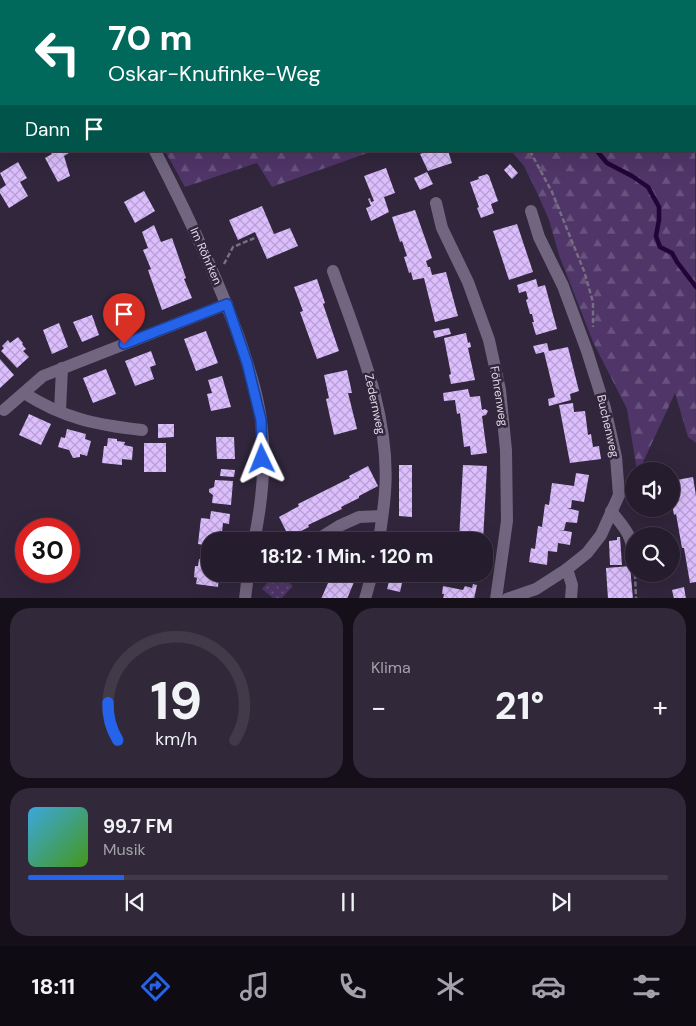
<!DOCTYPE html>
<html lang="de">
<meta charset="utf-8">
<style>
:root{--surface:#251c2d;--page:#312939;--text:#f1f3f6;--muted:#a3a1aa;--line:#423a49;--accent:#2563eb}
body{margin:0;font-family:"DM Sans",sans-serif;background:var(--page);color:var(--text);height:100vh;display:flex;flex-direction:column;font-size:19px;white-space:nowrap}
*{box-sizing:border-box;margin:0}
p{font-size:16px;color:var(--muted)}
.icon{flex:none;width:28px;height:28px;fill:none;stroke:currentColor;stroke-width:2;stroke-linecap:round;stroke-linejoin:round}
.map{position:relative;height:598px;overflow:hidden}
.details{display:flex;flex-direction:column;gap:10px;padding:10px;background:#140f19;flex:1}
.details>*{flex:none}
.guide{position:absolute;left:0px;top:0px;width:696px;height:152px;box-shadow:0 5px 20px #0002,0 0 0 1px var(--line);background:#00695c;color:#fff;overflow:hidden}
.controls{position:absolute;left:625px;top:462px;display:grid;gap:10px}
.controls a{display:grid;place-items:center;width:55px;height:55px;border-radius:50%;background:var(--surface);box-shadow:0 5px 20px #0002,0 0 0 1px var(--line);font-size:25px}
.speed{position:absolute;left:15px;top:518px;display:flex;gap:10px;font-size:25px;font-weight:700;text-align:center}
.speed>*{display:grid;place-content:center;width:65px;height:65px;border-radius:50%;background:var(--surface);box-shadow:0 5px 20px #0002,0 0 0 1px var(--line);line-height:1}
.speed .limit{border:8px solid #d22;background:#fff;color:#111}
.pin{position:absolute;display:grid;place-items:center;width:42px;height:42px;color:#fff;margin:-51px -21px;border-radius:50% 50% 50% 0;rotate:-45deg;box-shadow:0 0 5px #0007}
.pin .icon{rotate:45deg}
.me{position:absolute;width:55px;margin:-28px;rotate:358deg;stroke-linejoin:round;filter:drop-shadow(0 0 4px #0008)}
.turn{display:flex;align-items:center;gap:18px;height:105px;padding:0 25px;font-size:22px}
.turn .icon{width:65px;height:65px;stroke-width:2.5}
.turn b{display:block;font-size:35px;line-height:42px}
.then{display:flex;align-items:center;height:48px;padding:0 25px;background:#0003;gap:10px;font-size:19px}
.big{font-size:38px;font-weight:700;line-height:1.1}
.details .tile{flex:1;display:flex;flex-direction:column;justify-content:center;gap:8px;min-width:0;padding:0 18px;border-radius:20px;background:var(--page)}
.details .dial{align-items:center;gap:0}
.dial svg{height:130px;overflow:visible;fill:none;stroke:var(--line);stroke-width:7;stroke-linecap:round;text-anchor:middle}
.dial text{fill:var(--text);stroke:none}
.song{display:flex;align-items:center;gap:15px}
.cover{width:60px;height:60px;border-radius:8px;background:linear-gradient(135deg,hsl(200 70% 55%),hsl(100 70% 35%))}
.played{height:5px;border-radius:2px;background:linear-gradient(90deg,var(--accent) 15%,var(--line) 15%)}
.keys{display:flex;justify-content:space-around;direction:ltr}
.heat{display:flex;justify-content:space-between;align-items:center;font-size:28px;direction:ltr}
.details .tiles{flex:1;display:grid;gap:10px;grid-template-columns:1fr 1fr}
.tile:last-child{grid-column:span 2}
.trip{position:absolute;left:201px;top:532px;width:292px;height:50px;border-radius:20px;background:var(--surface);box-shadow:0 5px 20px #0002,0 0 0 1px var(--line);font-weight:700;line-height:50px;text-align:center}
.menu{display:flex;height:80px;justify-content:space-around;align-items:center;background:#0f0b12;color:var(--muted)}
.menu .icon{width:35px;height:35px}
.menu .active{color:var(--accent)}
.menu b{font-size:22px;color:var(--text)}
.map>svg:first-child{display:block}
</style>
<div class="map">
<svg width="696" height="599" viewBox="0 0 696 599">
<defs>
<pattern id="grass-dots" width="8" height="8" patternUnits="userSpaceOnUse" patternTransform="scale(1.25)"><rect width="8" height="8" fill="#4f3568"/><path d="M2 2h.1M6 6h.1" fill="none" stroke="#68527e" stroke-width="1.8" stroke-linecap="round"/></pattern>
<pattern id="forest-firs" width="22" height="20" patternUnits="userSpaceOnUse" patternTransform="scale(1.25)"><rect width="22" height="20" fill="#4f3568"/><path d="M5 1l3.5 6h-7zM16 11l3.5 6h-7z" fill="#68527e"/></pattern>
<pattern id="building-cross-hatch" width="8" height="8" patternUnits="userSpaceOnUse" patternTransform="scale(1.25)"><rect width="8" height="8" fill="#dcbefe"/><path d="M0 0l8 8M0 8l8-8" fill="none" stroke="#b69fd0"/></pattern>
</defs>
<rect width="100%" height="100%" fill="#31263c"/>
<polygon fill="url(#grass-dots)" points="275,574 278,574 293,586 282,598 273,598 262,589"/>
<g fill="url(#forest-firs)">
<polygon points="73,0 603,0 604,1 74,1"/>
<polygon points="695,112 696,443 688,437 675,393 639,471 637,471 627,409 593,342 559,255 549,220 539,197 524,166 511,151 695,151"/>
<polygon points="165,151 373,151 272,187 257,163 185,187"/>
</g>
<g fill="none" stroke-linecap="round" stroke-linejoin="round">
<g stroke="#220538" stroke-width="4.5">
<polyline points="510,0 512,1"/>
<polyline points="597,151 607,163 632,176 648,187 659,207 659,220 656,236 660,247 672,253 677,262 696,287"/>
</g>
</g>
<g fill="url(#building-cross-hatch)">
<polygon points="50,151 72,151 64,156 70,176 58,182 45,158 52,154"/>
<polygon points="429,151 448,151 452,163 428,171 420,154"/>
<polygon points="18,162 27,178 20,182 28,196 9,208 0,193 0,189 6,185 0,173"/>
<polygon points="510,164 518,173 512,179 504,170"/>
<polygon points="386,168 395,193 384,197 389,212 371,221 366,208 371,206 368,199 370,198 371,202 374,201 364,176"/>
<polygon points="427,172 433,184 420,190 414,178"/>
<polygon points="487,174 489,176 498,201 491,204 494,213 481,218 477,208 479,207 470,182 479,179 478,177"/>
<polygon points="144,191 155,211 135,223 124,202"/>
<polygon points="262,206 274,234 290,228 298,246 267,259 255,232 238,240 229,220"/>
<polygon points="415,210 432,258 426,261 428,267 430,267 432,275 446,272 458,316 435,322 424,278 413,280 411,272 409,273 404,257 407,256 402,241 400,242 392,217"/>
<polygon points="517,224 533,272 509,280 493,231"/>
<polygon points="154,225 161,242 172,238 186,278 184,279 192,298 162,310 148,270 151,269 143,250 148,248 142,232"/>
<polygon points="317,279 325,303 323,304 339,351 317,359 300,312 303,311 294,287"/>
<polygon points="536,279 538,287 545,285 557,329 536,335 532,322 534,322 532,314 530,314 526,300 528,299 526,291 519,293 517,285"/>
<polygon points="92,315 99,335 82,342 73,322"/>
<polygon points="59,323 68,347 52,354 43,330"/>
<polygon points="449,328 451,334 435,338 433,331"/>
<polygon points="206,331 218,363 196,371 184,339"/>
<polygon points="466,333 468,343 470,342 471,347 468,348 475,380 451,384 449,375 451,374 444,338"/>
<polygon points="18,337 23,343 22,344 26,349 23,351 29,357 17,368 1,351 4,348 2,346 8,340 10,343"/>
<polygon points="547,343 549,351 568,347 579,391 570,394 571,400 549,406 548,399 555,397 544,352 536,354 533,346"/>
<polygon points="151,351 156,365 150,367 154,379 135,386 125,361"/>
<polygon points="0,359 14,375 0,388"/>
<polygon points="106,369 116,394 93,403 83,378"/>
<polygon points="347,370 352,393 348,393 357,429 334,435 326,399 329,398 324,375"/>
<polygon points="222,376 231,407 211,411 207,394 212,393 208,380"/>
<polygon points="468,389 470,397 480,396 482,410 485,409 488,411 486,415 482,416 487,453 471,455 470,446 464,447 460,413 457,414 455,400 444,401 443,393"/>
<polygon points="573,403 574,412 585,411 588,435 591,434 593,447 599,446 601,459 570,463 559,405"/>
<polygon points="29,414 51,424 41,445 19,435"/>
<polygon points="158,424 174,424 174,437 158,438"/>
<polygon points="67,429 86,434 85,439 91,441 87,456 80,454 80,457 73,458 69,450 58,447 61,437 65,438"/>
<polygon points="216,437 234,437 235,459 217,459"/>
<polygon points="108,438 117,439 117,441 125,442 124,445 133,447 132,460 122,459 122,465 102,463 104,446 107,446"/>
<rect x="144" y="443" width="22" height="29"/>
<polygon points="399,465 412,465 412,517 399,516"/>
<polygon points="463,465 487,466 483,541 459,541"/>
<polygon points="368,466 378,486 359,496 359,498 341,507 342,509 308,525 309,527 289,537 279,517 299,506 298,504 350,478 349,476"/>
<polygon points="221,469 235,470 234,477 220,476"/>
<polygon points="576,473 589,475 584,502 572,500 571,508 567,508 579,511 577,523 566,522 564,530 560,530 572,532 570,545 558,543 557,552 548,551 547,565 529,562 531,548 535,549 538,526 542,527 545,504 549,505 552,483 574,486"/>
<polygon points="693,477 696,496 696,582 690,583 684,548 682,548 676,514 674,515 671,499 671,481"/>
<polygon points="215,480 233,481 231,505 212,503 213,495 209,492 209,489 214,487"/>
<polygon points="211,511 230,514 229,524 223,523 221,541 210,541 210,546 198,544 201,518 210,519"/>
<polygon points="398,531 411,533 409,541 396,541"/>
<polygon points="617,537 620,537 622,565 610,565 609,541 617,540"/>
<polygon points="199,559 210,561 210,574 219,574 218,587 196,584 197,578 194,577 195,566 198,566"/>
<polygon points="630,566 633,599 608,599 606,568"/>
<polygon points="332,574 355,574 351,581 354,582 347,599 321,599"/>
<polygon points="391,574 404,574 400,592 387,589"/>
<polygon points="473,584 477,585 474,599 443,599 444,594 442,594 443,586 463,590 465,586 472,588"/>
<polygon points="684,587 686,599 674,599 672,590"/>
</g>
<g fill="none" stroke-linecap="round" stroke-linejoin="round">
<g stroke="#776e81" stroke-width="2.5" stroke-dasharray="5 2.5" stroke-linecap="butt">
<polyline points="669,0 671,1"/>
<polyline points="459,1 459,0"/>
<polyline points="695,24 696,25"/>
<polyline points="530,151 552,192 584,271 593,302 593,327"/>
<polyline points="224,264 233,247 257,237"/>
<polyline points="635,574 636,599"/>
<polyline points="285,580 288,574"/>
</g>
<g stroke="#71657f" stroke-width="12">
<polyline points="66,0 67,1"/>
<polyline points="0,140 1,139"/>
<path d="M155,151C186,211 215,272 238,335C247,362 257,391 261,420C266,459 262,503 254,541"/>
<polyline points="436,203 442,228 468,282 489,340 500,390 506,450 507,521 496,599"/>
<path d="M333,271C358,341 391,417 385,492C384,508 381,525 379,541"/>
<path d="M24,393C63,418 96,425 142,430"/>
<polyline points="4,410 43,376 227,304"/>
<polyline points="60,411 62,368"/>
<path d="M611,511C626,530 631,533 634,558"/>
<polyline points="315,541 339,526 359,517 382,516"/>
<polyline points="567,569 572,585 571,599"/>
<polyline points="245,599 248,574"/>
<polyline points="365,599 372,574"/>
<polyline points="507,599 536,589 567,569 587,553 601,535 619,495 616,457 605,408 587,351 563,286 539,237 531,211"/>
</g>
</g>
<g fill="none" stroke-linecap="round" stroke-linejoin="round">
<defs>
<polyline id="route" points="124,344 227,304 247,363 261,420 262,459"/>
</defs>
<use href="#route" stroke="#184099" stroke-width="12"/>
<use href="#route" stroke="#2563eb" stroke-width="9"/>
</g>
<g text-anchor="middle" stroke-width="5" stroke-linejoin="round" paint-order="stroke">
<g font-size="12" fill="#ded8e6" stroke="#31263c">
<text transform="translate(206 256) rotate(66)" y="4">Im Röhrken</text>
<text transform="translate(499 396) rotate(81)" y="4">Föhrenweg</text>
<text transform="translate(375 404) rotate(78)" y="4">Zedernweg</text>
<text transform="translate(608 426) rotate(77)" y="4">Buchenweg</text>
</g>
</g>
</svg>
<div class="controls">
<a><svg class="icon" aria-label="sound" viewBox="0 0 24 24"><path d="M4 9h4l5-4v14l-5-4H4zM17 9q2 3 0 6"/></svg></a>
<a><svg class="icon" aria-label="search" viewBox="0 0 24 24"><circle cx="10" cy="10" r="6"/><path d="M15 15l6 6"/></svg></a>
</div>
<div class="speed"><div class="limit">30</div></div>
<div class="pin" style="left:124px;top:344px;background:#d93025"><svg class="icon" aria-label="arrive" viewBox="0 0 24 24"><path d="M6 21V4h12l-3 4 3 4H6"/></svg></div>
<svg class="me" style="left:262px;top:459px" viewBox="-20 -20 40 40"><path d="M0-17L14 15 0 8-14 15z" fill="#2563eb" stroke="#fff" stroke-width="4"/></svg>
<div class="trip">18:12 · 1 Min. · 120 m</div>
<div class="guide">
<div class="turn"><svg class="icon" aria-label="left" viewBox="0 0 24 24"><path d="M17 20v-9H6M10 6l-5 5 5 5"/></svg><div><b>70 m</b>Oskar-Knufinke-Weg</div></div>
<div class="then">Dann<svg class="icon" aria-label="arrive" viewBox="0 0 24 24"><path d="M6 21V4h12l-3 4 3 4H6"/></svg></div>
</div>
</div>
<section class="details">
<div class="tiles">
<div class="tile dial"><svg viewBox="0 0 100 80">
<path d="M14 69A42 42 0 1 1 86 69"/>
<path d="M14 69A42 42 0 0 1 8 46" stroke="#2563eb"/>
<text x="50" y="56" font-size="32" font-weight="700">19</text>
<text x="50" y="72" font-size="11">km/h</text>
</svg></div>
<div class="tile"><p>Klima</p>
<div class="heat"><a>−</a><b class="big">21°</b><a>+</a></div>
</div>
<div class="tile">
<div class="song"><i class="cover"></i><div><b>99.7 FM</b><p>Musik</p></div></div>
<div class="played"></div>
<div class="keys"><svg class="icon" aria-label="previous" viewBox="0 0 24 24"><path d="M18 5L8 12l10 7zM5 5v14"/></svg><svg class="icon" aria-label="pause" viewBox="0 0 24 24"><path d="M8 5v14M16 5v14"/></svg><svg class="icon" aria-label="next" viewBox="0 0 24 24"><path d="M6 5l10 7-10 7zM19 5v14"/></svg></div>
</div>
</div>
</section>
<nav class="menu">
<b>18:11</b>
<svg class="icon active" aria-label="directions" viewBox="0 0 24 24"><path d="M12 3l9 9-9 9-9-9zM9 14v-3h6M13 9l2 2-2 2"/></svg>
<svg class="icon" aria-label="music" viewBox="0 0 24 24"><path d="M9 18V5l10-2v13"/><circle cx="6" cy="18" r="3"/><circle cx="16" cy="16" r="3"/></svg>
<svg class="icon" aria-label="phone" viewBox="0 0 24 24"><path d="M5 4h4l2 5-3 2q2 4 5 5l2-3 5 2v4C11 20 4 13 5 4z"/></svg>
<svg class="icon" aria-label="climate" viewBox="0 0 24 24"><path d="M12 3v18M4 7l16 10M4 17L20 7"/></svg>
<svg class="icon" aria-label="car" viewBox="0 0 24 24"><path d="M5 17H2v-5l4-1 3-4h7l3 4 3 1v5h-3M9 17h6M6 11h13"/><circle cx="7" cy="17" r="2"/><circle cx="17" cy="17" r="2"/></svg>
<svg class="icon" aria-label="filters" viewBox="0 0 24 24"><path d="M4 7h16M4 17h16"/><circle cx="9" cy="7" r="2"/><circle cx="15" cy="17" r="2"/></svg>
</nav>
